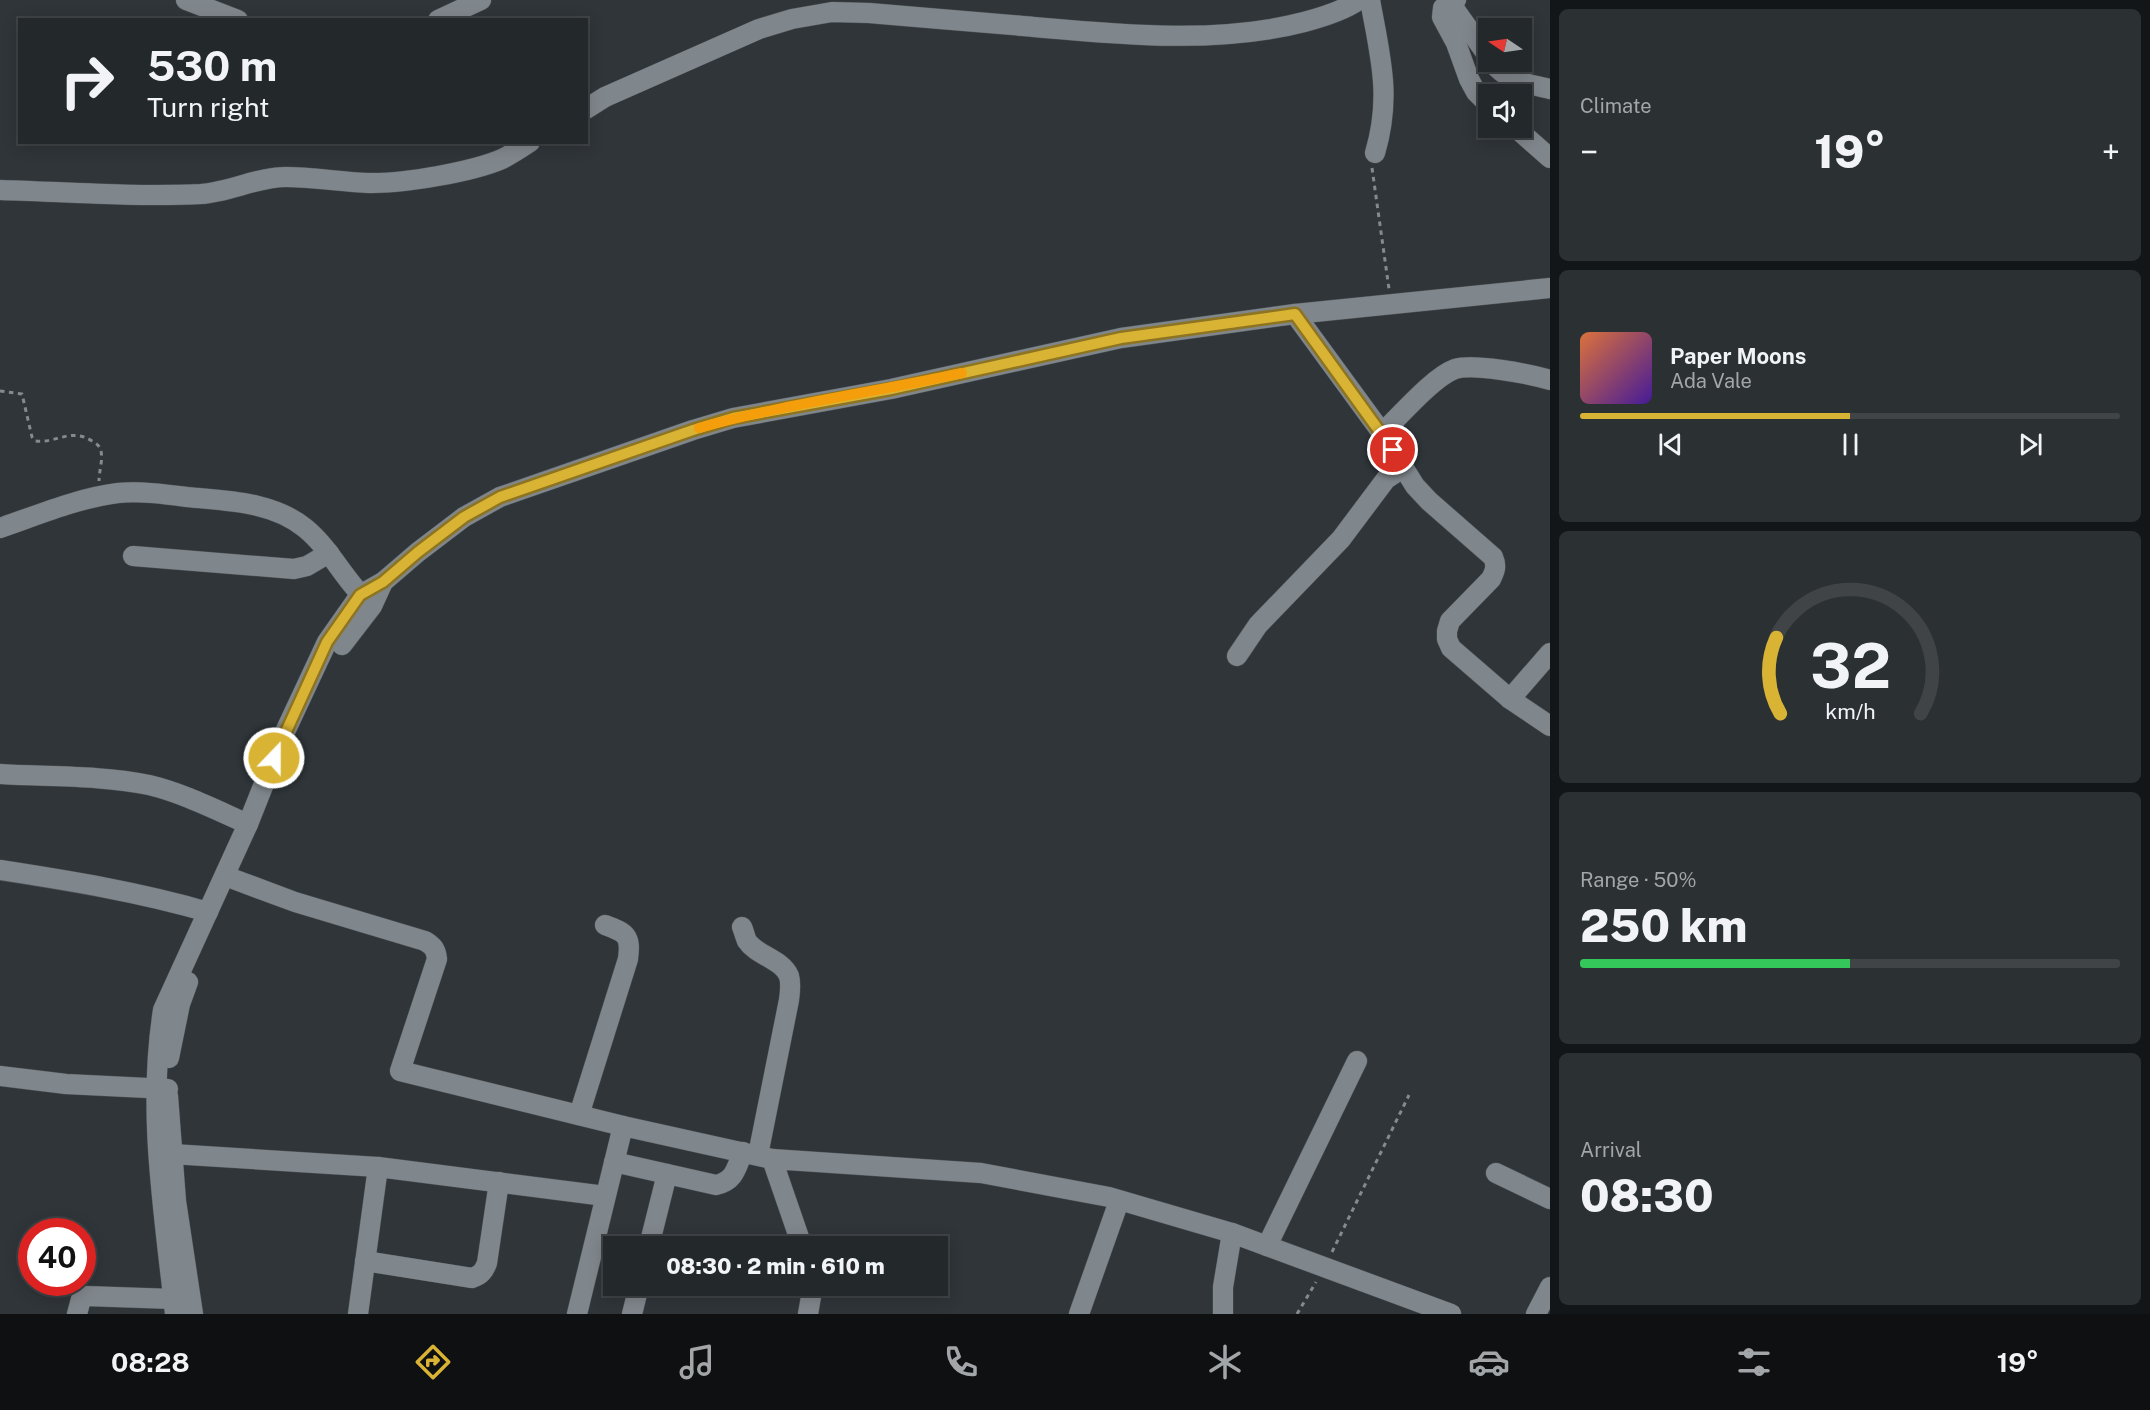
<!DOCTYPE html>
<meta charset="utf-8">
<style>
:root{--surface:#23282b;--page:#2b3033;--text:#f1f3f6;--muted:#a3a6a9;--line:#404447;--accent:#d9b334}
body{margin:0;font-family:"Public Sans",sans-serif;background:var(--page);color:var(--text);height:100vh;display:flex;flex-direction:column;font-size:22px;white-space:nowrap}
*{box-sizing:border-box;margin:0}
p{font-size:20px;color:var(--muted)}
.icon{flex:none;width:33px;height:33px;fill:none;stroke:currentColor;stroke-width:2;stroke-linecap:round;stroke-linejoin:round}
.map{position:relative;flex:1;overflow:hidden}
.details{display:flex;flex-direction:column;gap:9px;padding:9px;background:#131618;width:600px}
.details>*{flex:none}
.top-card{position:absolute;left:18px;top:18px;width:570px;height:126px;border-radius:0px;box-shadow:0 3px 15px #0003,0 0 0 2px var(--line);background:#23282b;color:var(--text);overflow:hidden}
.needle{width:39px;rotate:283deg}
.fabs{position:absolute;left:1478px;top:18px;display:grid;gap:12px}
.fabs a{display:grid;place-items:center;width:54px;height:54px;border-radius:0px;background:var(--surface);box-shadow:0 3px 15px #0003,0 0 0 2px var(--line);font-size:30px}
.speed{position:absolute;left:18px;top:1218px;display:flex;gap:12px;font-size:30px;font-weight:700;text-align:center}
.speed>*{display:grid;place-content:center;width:78px;height:78px;border-radius:50%;background:var(--surface);box-shadow:0 3px 15px #0003,0 0 0 2px var(--line);line-height:1}
.speed .limit{border:9px solid #d22;background:#fff;color:#111}
.pin{position:absolute;display:grid;place-items:center;width:51px;height:51px;color:#fff;margin:-26px;border:3px solid #fff;border-radius:50%;box-shadow:0 2px 6px #0007}
.me{position:absolute;width:66px;margin:-33px;rotate:22deg;stroke-linejoin:round;filter:drop-shadow(0 0 4px #0008)}
.turn{display:flex;align-items:center;gap:21px;height:126px;padding:0 30px;font-size:27px}
.turn .icon{width:78px;height:78px;stroke-width:2.5}
.turn b{display:block;font-size:42px;line-height:51px}
.big{font-size:45px;font-weight:800;line-height:1.1}
.details .card{flex:1;display:flex;flex-direction:column;justify-content:center;gap:9px;min-width:0;padding:0 21px;border-radius:9px;background:var(--page)}
.details .dial{align-items:center;gap:0}
.dial svg{height:156px;overflow:visible;fill:none;stroke:var(--line);stroke-width:7;stroke-linecap:round;text-anchor:middle}
.dial text{fill:var(--text);stroke:none}
.song{display:flex;align-items:center;gap:18px}
.cover{width:72px;height:72px;border-radius:9px;background:linear-gradient(135deg,hsl(20 70% 55%),hsl(260 70% 35%))}
.played{height:6px;border-radius:3px;background:linear-gradient(90deg,var(--accent) 50%,var(--line) 50%)}
.keys{display:flex;justify-content:space-around;direction:ltr}
.heat{display:flex;justify-content:space-between;align-items:center;font-size:33px;direction:ltr}
.charge{height:9px;border-radius:4px;background:linear-gradient(90deg,#34c759 50%,var(--line) 0)}
.trip{position:absolute;left:603px;top:1236px;width:345px;height:60px;border-radius:0px;background:var(--surface);box-shadow:0 3px 15px #0003,0 0 0 2px var(--line);font-weight:800;line-height:60px;text-align:center}
.tabs{display:flex;height:96px;justify-content:space-around;align-items:center;background:#0e1011;color:var(--muted)}
.tabs .icon{width:42px;height:42px}
.tabs .selected{color:var(--accent)}
.tabs b{font-size:27px;color:var(--text)}
main{display:flex;flex:1;min-height:0}
.map>svg:first-child{display:block}
</style>
<main>
<div class="map">
<svg width="1550" height="1314" viewBox="0 0 1550 1314">
<rect width="100%" height="100%" fill="#2f3539"/>
<g fill="none" stroke-linecap="round" stroke-linejoin="round">
<defs>
<g id="minor">
<polyline points="186,0 238,20"/>
<path d="M1370,0C1380,56 1392,96 1375,153"/>
<polyline points="1448,0 1488,56"/>
<polyline points="1456,0 1443,8 1442,17 1456,43 1469,79 1476,92 1488,104"/>
<polyline points="438,20 481,0"/>
<path d="M1492,62C1506,81 1528,84 1550,89"/>
<path d="M586,109L605,97L759,29L792,19L832,12L869,13C920,17 972,22 1023,26C1114,34 1216,45 1304,22C1323,17 1343,11 1359,0"/>
<polyline points="1516,128 1550,158"/>
<path d="M0,190C67,192 134,197 201,194C230,192 257,177 286,177C313,177 341,182 368,183C402,184 472,172 502,159C512,154 521,148 530,142"/>
<path d="M1295,314L1382,433L1415,486L1429,501L1493,557C1497,566 1495,571 1491,579L1450,621L1447,631V639L1451,648L1510,699L1550,726"/>
<path d="M1382,433C1400,416 1433,377 1455,369C1473,363 1530,374 1550,380"/>
<path d="M0,528C38,515 78,498 118,493C141,491 164,494 187,497C226,501 272,501 305,528C331,549 345,582 370,604"/>
<polyline points="133,556 294,569 307,566 329,553"/>
<polyline points="342,645 372,606 383,582"/>
<polyline points="1237,656 1258,625 1341,539 1386,479 1403,468"/>
<polyline points="1510,699 1550,653"/>
<path d="M0,774C49,777 101,775 149,785C183,793 216,810 248,824"/>
<path d="M0,870C71,881 139,892 208,912"/>
<path d="M225,876L295,902L425,941C433,946 436,949 437,959L400,1071L623,1126L772,1159"/>
<path d="M742,927C744,931 745,937 747,941C757,956 782,959 789,976C791,983 790,993 789,1000L758,1155"/>
<polyline points="169,1058 180,1004 188,982"/>
<polyline points="0,1076 66,1084 168,1089"/>
<polyline points="168,1096 176,1201 193,1314"/>
<path d="M579,1115L628,959C631,936 627,933 605,925"/>
<polyline points="172,1154 378,1167 605,1196"/>
<path d="M614,1162L716,1185C735,1181 736,1168 743,1152"/>
<polyline points="1496,1173 1550,1199"/>
<polyline points="649,1246 667,1174"/>
<polyline points="802,1246 772,1159 981,1173 1109,1197 1232,1233"/>
<polyline points="1267,1246 1357,1061"/>
<path d="M365,1261L472,1278C481,1275 484,1271 487,1263L499,1182"/>
<polyline points="77,1314 81,1299 85,1296 173,1299"/>
<path d="M175,1314C164,1211 147,1113 163,1010L248,824L283,736L327,642L360,595L383,582L418,552L464,517L500,497L693,430L733,418L891,389L1121,338L1295,314L1550,288"/>
<polyline points="358,1314 378,1167"/>
<polyline points="577,1314 623,1126"/>
<polyline points="632,1314 639,1286"/>
<polyline points="808,1314 812,1291 811,1286"/>
<polyline points="1079,1314 1119,1201"/>
<polyline points="1223,1314 1223,1287 1232,1233 1451,1314"/>
<polyline points="1536,1314 1550,1287"/>
</g>
</defs>
<use href="#minor" stroke="#4e5357" stroke-width="21"/>
<g stroke="#858a8d" stroke-width="3" stroke-dasharray="4.5 4.5" stroke-linecap="butt">
<polyline points="1372,168 1389,289"/>
<path d="M0,391L22,394L32,437L35,441C55,444 71,427 92,441C96,443 100,446 101,451C103,461 99,471 99,481"/>
<polyline points="1332,1252 1409,1095"/>
<polyline points="1297,1314 1316,1282"/>
</g>
<use href="#minor" stroke="#80878c" stroke-width="20"/>
</g>
<g fill="none" stroke-linecap="round" stroke-linejoin="round">
<defs>
<polyline id="route" points="274,758 327,642 360,595 383,582 418,552 464,517 500,497 693,430 733,418 891,389 1121,338 1295,314 1393,450"/>
</defs>
<use href="#route" stroke="#8d7422" stroke-width="15"/>
<use href="#route" stroke="#d9b334" stroke-width="10"/>
<path stroke="#f59e0b" stroke-width="10" d="M699,428C785,404 875,392 962,373"/>
</g>
</svg>
<div class="fabs">
<a><svg class="needle" viewBox="-14 -14 28 28"><path d="M0-13l5 13h-10z" fill="#e53935"/><path d="M0 13l5-13h-10z" fill="#a3a6a9"/></svg></a>
<a><svg class="icon" aria-label="sound" viewBox="0 0 24 24"><path d="M4 9h4l5-4v14l-5-4H4zM17 9q2 3 0 6"/></svg></a>
</div>
<div class="speed"><div class="limit">40</div></div>
<div class="pin" style="left:1393px;top:450px;background:#d93025"><svg class="icon" aria-label="arrive" viewBox="0 0 24 24"><path d="M6 21V4h12l-3 4 3 4H6"/></svg></div>
<svg class="me" style="left:274px;top:758px" viewBox="-20 -20 40 40"><circle r="17" fill="#d9b334" stroke="#fff" stroke-width="3"/><path d="M0-11L8 9 0 5-8 9z" fill="#fff"/></svg>
<div class="trip">08:30 · 2 min · 610 m</div>
<div class="top-card">
<div class="turn"><svg class="icon" aria-label="right" viewBox="0 0 24 24"><path d="M7 20v-9h11M14 6l5 5-5 5"/></svg><div><b>530 m</b>Turn right</div></div>
</div>
</div>
<section class="details">
<div class="card"><p>Climate</p>
<div class="heat"><a>−</a><b class="big">19°</b><a>+</a></div>
</div>
<div class="card">
<div class="song"><i class="cover"></i><div><b>Paper Moons</b><p>Ada Vale</p></div></div>
<div class="played"></div>
<div class="keys"><svg class="icon" aria-label="previous" viewBox="0 0 24 24"><path d="M18 5L8 12l10 7zM5 5v14"/></svg><svg class="icon" aria-label="pause" viewBox="0 0 24 24"><path d="M8 5v14M16 5v14"/></svg><svg class="icon" aria-label="next" viewBox="0 0 24 24"><path d="M6 5l10 7-10 7zM19 5v14"/></svg></div>
</div>
<div class="card dial"><svg viewBox="0 0 100 80">
<path d="M14 69A42 42 0 1 1 86 69"/>
<path d="M14 69A42 42 0 0 1 12 30" stroke="#d9b334"/>
<text x="50" y="56" font-size="32" font-weight="700">32</text>
<text x="50" y="72" font-size="11">km/h</text>
</svg></div>
<div class="card"><p>Range · 50%</p><b class="big">250 km</b><div class="charge"></div></div>
<div class="card"><p>Arrival</p><b class="big">08:30</b></div>
</section>
</main>
<nav class="tabs">
<b>08:28</b>
<svg class="icon selected" aria-label="directions" viewBox="0 0 24 24"><path d="M12 3l9 9-9 9-9-9zM9 14v-3h6M13 9l2 2-2 2"/></svg>
<svg class="icon" aria-label="music" viewBox="0 0 24 24"><path d="M9 18V5l10-2v13"/><circle cx="6" cy="18" r="3"/><circle cx="16" cy="16" r="3"/></svg>
<svg class="icon" aria-label="phone" viewBox="0 0 24 24"><path d="M5 4h4l2 5-3 2q2 4 5 5l2-3 5 2v4C11 20 4 13 5 4z"/></svg>
<svg class="icon" aria-label="climate" viewBox="0 0 24 24"><path d="M12 3v18M4 7l16 10M4 17L20 7"/></svg>
<svg class="icon" aria-label="car" viewBox="0 0 24 24"><path d="M5 17H2v-5l4-1 3-4h7l3 4 3 1v5h-3M9 17h6M6 11h13"/><circle cx="7" cy="17" r="2"/><circle cx="17" cy="17" r="2"/></svg>
<svg class="icon" aria-label="filters" viewBox="0 0 24 24"><path d="M4 7h16M4 17h16"/><circle cx="9" cy="7" r="2"/><circle cx="15" cy="17" r="2"/></svg>
<b>19°</b>
</nav>
